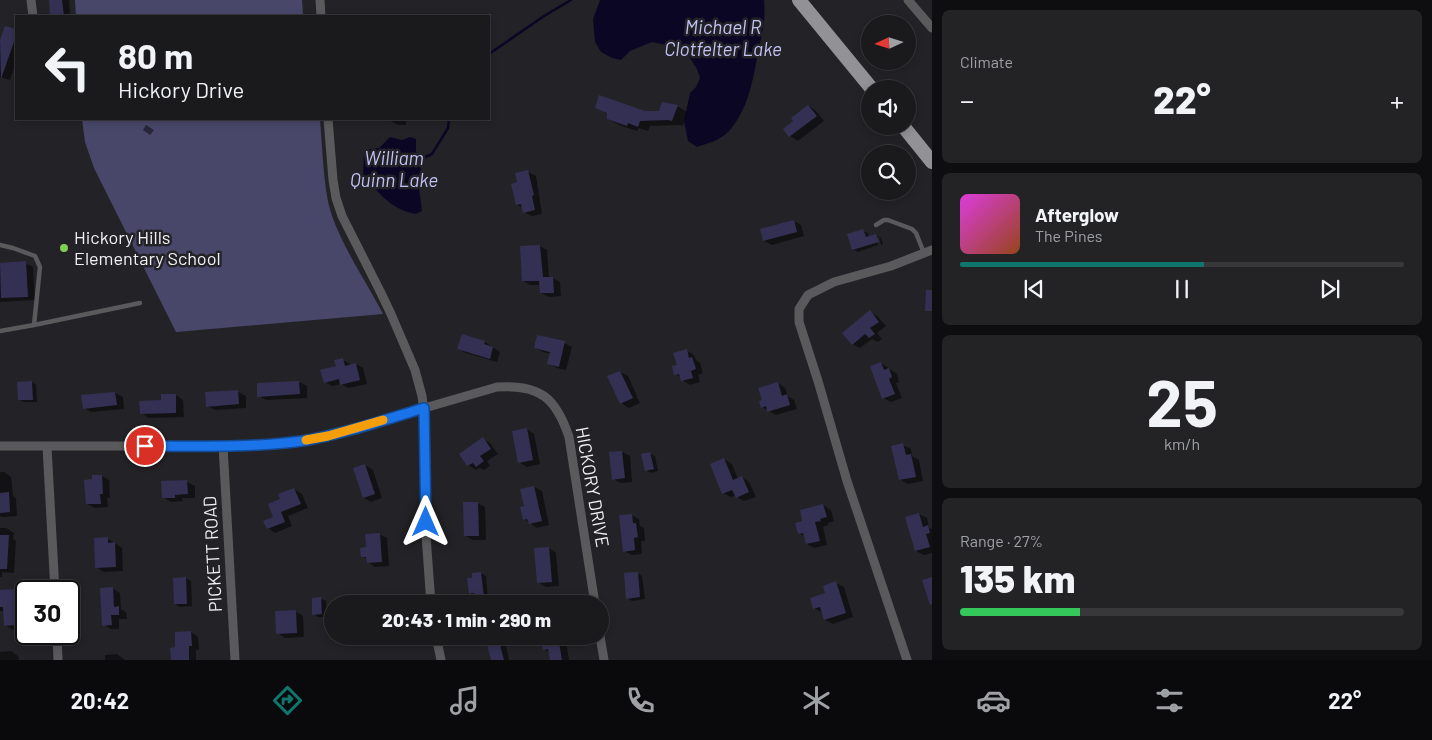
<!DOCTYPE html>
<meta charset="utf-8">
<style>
:root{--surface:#1a1a1d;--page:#232326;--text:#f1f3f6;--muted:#9fa1a4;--line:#38383b;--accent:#0f766e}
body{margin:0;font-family:Barlow,sans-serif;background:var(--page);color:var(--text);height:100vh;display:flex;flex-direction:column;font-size:19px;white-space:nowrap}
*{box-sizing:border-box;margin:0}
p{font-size:16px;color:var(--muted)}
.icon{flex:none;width:28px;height:28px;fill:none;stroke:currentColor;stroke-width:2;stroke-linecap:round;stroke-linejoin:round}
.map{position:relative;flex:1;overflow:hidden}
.side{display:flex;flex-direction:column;gap:10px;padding:10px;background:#0e0e10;width:500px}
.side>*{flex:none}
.guide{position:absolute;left:15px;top:15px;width:475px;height:105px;border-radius:0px;box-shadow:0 2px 8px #0003,0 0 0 1px var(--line);background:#1a1a1d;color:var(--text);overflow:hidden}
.needle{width:32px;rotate:266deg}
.buttons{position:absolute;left:861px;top:15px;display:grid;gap:10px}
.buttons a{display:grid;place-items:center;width:55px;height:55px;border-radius:50%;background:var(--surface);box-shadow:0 2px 8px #0003,0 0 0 1px var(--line);font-size:25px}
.speed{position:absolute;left:15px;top:580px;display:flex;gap:10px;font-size:25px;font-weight:700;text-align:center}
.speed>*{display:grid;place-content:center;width:65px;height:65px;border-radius:50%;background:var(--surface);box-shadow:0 2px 8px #0003,0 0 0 1px var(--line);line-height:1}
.speed .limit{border:2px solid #111;border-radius:8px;background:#fff;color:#111}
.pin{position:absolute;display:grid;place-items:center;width:42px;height:42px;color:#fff;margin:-21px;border:2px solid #fff;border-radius:50%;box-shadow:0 1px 5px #0007}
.me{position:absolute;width:55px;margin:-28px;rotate:0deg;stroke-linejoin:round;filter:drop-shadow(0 0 4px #0008)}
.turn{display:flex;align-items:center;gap:18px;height:105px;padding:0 20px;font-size:22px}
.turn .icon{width:65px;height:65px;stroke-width:2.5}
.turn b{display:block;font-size:35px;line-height:42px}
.big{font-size:38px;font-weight:800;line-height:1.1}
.side .widget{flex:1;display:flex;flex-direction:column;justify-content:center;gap:8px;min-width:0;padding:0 18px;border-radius:8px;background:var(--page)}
.side .dial{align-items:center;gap:0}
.dial b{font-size:65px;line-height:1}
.song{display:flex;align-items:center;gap:15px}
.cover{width:60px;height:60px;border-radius:8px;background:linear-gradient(135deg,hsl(300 70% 55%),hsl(20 70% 35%))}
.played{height:5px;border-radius:2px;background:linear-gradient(90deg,var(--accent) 55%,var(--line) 55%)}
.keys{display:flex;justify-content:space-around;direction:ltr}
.heat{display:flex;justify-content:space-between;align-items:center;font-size:28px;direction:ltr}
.charge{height:8px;border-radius:4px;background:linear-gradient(90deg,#34c759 27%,var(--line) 0)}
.trip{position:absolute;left:324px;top:595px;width:285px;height:50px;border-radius:25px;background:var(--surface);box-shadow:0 2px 8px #0003,0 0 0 1px var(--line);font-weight:800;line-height:50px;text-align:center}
.tab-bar{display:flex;height:80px;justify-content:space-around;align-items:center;background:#0a0a0c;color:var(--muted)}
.tab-bar .icon{width:35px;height:35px}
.tab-bar .on{color:var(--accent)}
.tab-bar b{font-size:22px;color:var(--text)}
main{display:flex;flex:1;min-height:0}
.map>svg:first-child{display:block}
</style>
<main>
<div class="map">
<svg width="932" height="660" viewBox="0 0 932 660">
<rect width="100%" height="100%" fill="#232327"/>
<g fill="#494769">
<polygon points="75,0 302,0 303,16 76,16"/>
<path d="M82,119H320C322,144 323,171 327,196C333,234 365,279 383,314L176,332L94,168L85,142Z"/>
</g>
<g fill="#0c0625">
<path d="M600,0H764C766,18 762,35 758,53C753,80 748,111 728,132C719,141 708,143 697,147L688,141L684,121L690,93L696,87L700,78L697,69L684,49L652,42L630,51L621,60L612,58L601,52L595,42L593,19Z"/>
<path d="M390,137L402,140L410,137L416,139V152L421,159V168L418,180L422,211L416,214C390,209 380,194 363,175L364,155L369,149L379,148Z"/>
</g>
<g fill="#0007">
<polygon points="50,0 69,0 70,16 51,16"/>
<polygon points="6,27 16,31 16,62 10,80 0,77 0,43"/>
<polygon points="677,106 687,112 683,126 680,125 650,126 648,131 639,128 637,131 619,125 608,119 608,114 596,108 645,112 660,112"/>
<polygon points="809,106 816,111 824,121 798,141 790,136 785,129"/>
<polygon points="391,119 406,119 406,125 398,125 391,121"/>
<polygon points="146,125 154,130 150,135 143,130"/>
<polygon points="528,172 536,176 542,214 532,216 524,212 524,208 517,205 519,183"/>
<polygon points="794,221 801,225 804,236 772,245 764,241"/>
<polygon points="863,231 868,233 869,238 876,235 881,238 883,244 881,245 879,237 876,237 878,245 858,252 853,249"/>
<polygon points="540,246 547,250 549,278 553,278 560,282 561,296 549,297 541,293 541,285 530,285 523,281 521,247"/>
<polygon points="25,263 33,267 35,300 0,302 0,264"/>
<polygon points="870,312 877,316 886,326 877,333 882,339 878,342 872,339 860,348 852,344"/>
<polygon points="462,335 485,342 500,352 497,362 466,353 458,349"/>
<polygon points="564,343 572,347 566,370 557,368 549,364 551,354 543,352 535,348"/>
<polygon points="686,350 694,355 696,360 700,363 703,373 698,375 700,382 690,385 682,380 681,377 676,374 678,366"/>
<polygon points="343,360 350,364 350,366 356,364 363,368 367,384 348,388 341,384 332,386 325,382"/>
<polygon points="881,363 897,374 899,382 896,383 902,398 891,402 883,398"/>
<polygon points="620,372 628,376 640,403 629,408 621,403"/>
<polygon points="32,382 36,385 37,402 24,402 20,400"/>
<polygon points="299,382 307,386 307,398 266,400 259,396"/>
<polygon points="778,383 785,388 788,396 794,400 797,409 776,415 762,407"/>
<polygon points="238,392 246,396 246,408 215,410 207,406"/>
<polygon points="115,393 123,397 124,409 91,412 84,408"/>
<polygon points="176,395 183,400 184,417 149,418 141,413"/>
<polygon points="527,429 534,434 540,464 527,467 519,462"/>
<polygon points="483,439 490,443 498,454 487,461 490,466 484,470 479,468 476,470 468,465"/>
<polygon points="903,445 911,449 912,456 919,460 923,481 907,484 900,479"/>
<polygon points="622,452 630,456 632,482 621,483 613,479"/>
<polygon points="650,454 655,456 658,471 651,473 646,470"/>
<polygon points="724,459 732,464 738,479 742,477 749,482 756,497 744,501 737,497 736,495 731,497 723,493"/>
<polygon points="365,465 373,470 382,498 371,502 364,498"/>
<polygon points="0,472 4,472 11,477 13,496 16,498 17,516 2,517 0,516"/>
<polygon points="102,476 109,480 110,498 107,498 108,507 95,508 87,504 93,481"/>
<polygon points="187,482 195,486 195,498 182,498 183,501 171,502 163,497"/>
<polygon points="534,487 542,491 549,525 537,528 524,519 525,507"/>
<polygon points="294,489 302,494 308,508 288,516 292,526 275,533 268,528 275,518 282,500"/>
<polygon points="477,503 485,507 486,540 473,540 466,536"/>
<polygon points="823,505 831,510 834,521 828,523 828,525 823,527 827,545 814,548 807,544 805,537 799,533 804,522"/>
<polygon points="919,514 927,518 929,528 932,529 932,553 924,555 916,551 907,517"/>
<polygon points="632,515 639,519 640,526 644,528 645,541 641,541 642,554 632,555 624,551"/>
<polygon points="0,528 6,528 14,533 13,539 16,541 14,573 2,572 2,577 0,577"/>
<polygon points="379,534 387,538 389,566 375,567 368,562 368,560 362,556"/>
<polygon points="107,538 122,548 123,571 104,572 96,567"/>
<polygon points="549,548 556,553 559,586 546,587 538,582"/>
<polygon points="481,573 486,576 488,599 480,600 470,593 474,579"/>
<polygon points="638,573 642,576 645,599 632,601 627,598"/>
<polygon points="186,578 191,581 192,606 180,607 175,604"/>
<polygon points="836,583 844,587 853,617 833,624 825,620 823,613 814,608"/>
<polygon points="112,588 120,593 121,609 126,612 127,619 119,619 119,629 111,629 104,625"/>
<polygon points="16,590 23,594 25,620 23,620 24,629 13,630 5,625 4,611 0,611 0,591"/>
<polygon points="321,599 326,601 327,617 318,617 314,614"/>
<polygon points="385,599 393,604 372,604 372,600"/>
<polygon points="295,611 303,616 304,637 285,638 278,633"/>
<polygon points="191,632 198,637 199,650 196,650 196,660 172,660 177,649"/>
<polygon points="486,636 504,636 509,660 492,660"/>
<polygon points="542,636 565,636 569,660 551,660 550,653 544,649"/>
<polygon points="11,651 18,656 19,660 0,660 0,652"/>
<polygon points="117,654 125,660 105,660 105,655"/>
</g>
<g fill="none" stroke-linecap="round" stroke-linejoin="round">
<g stroke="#0c0625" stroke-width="2.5">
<polyline points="489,54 544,16 571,0"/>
<polyline points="421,159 432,154 448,128 449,119"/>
</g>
</g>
<g fill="#333053">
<polygon points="49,0 62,0 64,16 50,16"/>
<polygon points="5,26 16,29 16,36 1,79 0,40"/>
<polygon points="599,95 645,111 659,111 662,102 678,105 672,121 668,120 640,121 638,127 628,123 627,126 607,119 607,113 595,108"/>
<polygon points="808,105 817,116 789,137 783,129 793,121 791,118"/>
<polygon points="528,170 534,195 532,196 535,210 523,213 521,204 516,205 511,184 517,182 515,173"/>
<polygon points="794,220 797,232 763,241 760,229"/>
<polygon points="863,229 866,237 876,234 879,242 852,250 847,234"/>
<polygon points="540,245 543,277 553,277 554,293 540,293 539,281 522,281 520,246"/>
<polygon points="26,261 28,297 1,298 0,263"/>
<polygon points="926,290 932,290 932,311 925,311"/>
<polygon points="870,310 879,322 870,328 875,334 869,338 865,334 852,345 842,333"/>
<polygon points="462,334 485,341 484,344 493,347 490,359 457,349"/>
<polygon points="537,335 565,341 559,367 547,364 550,352 534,348"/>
<polygon points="687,349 689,358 692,357 696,369 691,371 693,378 681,381 679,374 674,375 672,366 677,365 673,353"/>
<polygon points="343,358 345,366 356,363 360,380 340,385 339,379 324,383 320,370 336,366 334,360"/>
<polygon points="881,362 884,370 889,368 892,377 889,379 895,394 882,399 870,366"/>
<polygon points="620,371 633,398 620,404 607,376"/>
<polygon points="32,381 33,400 18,400 17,382"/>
<polygon points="299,381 300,394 257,397 257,383"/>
<polygon points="778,382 782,396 787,394 790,405 767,412 766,406 761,408 759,401 762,400 758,388"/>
<polygon points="238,390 239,404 206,407 205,392"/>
<polygon points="115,392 117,405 83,409 81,395"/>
<polygon points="161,394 176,394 176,413 140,414 139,401 161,400"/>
<polygon points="527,428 533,460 518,463 512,431"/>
<polygon points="483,437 491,449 480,456 484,461 476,467 473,463 467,466 459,454"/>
<polygon points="903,443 906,455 911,454 916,477 899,480 891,446"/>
<polygon points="622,451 625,478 612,480 609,452"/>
<polygon points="650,452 654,469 645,471 641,454"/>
<polygon points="724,458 733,480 742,476 749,492 736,498 732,490 722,494 710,464"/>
<polygon points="365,464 375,494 363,498 353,468"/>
<polygon points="92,475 102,475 103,494 100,494 101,504 86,504 84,480 92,479"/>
<polygon points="187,480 188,494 175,495 175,498 162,498 161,481"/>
<polygon points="534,486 542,521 529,524 527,519 523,520 520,507 524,506 520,489"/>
<polygon points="294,488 301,504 281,512 285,522 267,529 263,521 273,517 268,504 280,499 278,494"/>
<polygon points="9,492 10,512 0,513 0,493"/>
<polygon points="463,502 478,502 479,536 464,536"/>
<polygon points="823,504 827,517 820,519 821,521 815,522 820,541 806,544 803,533 798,534 795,523 802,521 800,510"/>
<polygon points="919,513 923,527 928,525 930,533 926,534 930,547 915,551 905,517"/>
<polygon points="632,514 633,523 636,523 638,537 634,538 635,550 623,552 619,515"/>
<polygon points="380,533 382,562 367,563 366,557 361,557 360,548 366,547 365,534"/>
<polygon points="0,535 9,535 7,569 0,569"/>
<polygon points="108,537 108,543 115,542 116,567 95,568 94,538"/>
<polygon points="549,547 552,582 537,583 534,548"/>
<polygon points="481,572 484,597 474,598 474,593 469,594 467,578 472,578 472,573"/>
<polygon points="638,572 640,597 626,599 624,573"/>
<polygon points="186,577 187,604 174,604 173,578"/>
<polygon points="932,577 932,604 930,605 922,580"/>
<polygon points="836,581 846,613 824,620 820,607 813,609 810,598 825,593 823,586"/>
<polygon points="113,587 114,607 119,606 119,615 111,615 112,625 102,626 100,588"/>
<polygon points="16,589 18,616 16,617 16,625 4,626 3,607 0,607 0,590"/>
<polygon points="321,597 322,614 312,615 312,598"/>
<polygon points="296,610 297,633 276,634 275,611"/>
<polygon points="191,631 192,646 189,646 189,660 171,660 170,648 175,647 175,632"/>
<polygon points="544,636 558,636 562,660 550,660 548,649 543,650 541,639 545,638"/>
<polygon points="498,637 504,660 491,660 486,640"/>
</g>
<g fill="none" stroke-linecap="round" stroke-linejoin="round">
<g stroke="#5a5a5d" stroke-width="4.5">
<polyline points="876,225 884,220 888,220 912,229 916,233 924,253"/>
<polyline points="0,245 13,248 35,256 40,267 34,325 0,331"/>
<polyline points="34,325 140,303"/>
</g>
<g stroke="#5a5a5d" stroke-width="9">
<polyline points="31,0 33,16"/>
<polyline points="320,0 321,16"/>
<polyline points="908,0 932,28"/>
<polyline points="328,119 333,180 336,198 342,216 380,291 391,314 415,370 422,396 425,418 425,522 431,604"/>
<path d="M0,446H223L275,444L328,436L497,387C540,384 556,398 569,437L595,604"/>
<polyline points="223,446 235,660"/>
<polyline points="47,447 55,591"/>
<polyline points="57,634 58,660"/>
<polyline points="436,636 441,660"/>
<polyline points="600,636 604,660"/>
<polyline points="907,660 847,481 818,381 799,322 799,309 808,295 834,282 891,266 932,250"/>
</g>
<g stroke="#929296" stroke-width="14">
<polyline points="799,0 872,89"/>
<polyline points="903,126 932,162"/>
</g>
</g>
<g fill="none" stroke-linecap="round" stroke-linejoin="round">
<defs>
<path id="route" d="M145,446C197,446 250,448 302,441C343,434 384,420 424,408L426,522"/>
</defs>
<use href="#route" stroke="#114b97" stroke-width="12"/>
<use href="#route" stroke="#1a73e8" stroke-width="9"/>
<polyline stroke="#f59e0b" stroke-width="9" points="306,440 328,436 383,420"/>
</g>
<circle fill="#7fd052" stroke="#232327" stroke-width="2" cx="64" cy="248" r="5"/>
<g text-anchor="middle" stroke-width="5" stroke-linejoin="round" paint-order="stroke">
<g font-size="18" fill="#f2f2f5" stroke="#232327" text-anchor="start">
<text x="74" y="244">Hickory Hills<tspan x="74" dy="21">Elementary School</tspan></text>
</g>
<g font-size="18" fill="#f2f2f5" stroke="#232327">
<text transform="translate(592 487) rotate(80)" y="6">HICKORY DRIVE</text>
<text transform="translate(213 554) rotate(-93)" y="6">PICKETT ROAD</text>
</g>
<g font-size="19" font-style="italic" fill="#c2c1f5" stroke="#232327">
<text x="723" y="34">Michael R<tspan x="723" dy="22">Clotfelter Lake</tspan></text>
<text x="394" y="165">William<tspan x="394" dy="22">Quinn Lake</tspan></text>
</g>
</g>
</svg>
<div class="buttons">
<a><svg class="needle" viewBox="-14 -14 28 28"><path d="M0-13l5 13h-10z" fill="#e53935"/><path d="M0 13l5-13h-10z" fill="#9fa1a4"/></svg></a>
<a><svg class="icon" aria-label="sound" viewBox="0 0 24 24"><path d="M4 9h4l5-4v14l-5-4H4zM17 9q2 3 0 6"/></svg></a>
<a><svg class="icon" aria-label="search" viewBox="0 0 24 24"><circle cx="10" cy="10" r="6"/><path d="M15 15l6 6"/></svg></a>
</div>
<div class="speed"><div class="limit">30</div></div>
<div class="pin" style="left:145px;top:446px;background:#d93025"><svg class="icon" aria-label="arrive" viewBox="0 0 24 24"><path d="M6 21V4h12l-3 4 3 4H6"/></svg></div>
<svg class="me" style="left:426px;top:522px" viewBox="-20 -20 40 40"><path d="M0-17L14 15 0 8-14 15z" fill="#1a73e8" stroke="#fff" stroke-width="4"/></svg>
<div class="trip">20:43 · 1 min · 290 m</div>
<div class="guide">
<div class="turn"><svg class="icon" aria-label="left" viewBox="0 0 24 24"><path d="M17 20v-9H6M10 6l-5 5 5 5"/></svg><div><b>80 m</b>Hickory Drive</div></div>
</div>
</div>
<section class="side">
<div class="widget"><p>Climate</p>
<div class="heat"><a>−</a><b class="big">22°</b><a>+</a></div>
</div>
<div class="widget">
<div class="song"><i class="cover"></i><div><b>Afterglow</b><p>The Pines</p></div></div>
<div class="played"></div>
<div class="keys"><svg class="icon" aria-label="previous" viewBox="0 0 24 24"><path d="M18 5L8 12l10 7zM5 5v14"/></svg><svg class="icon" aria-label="pause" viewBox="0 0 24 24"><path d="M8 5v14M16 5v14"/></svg><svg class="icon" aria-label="next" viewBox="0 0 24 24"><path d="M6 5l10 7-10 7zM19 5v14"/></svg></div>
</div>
<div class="widget dial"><b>25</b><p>km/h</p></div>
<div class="widget"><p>Range · 27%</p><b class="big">135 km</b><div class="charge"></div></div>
</section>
</main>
<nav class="tab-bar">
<b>20:42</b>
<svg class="icon on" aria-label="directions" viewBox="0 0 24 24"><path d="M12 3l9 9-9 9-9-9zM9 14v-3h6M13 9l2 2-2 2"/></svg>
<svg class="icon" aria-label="music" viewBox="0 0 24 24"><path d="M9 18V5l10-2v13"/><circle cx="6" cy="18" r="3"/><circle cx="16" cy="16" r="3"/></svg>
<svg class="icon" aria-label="phone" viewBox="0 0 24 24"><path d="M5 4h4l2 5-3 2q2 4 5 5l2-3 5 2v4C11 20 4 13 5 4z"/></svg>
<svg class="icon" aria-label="climate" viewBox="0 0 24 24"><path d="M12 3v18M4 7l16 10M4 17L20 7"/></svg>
<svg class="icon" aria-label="car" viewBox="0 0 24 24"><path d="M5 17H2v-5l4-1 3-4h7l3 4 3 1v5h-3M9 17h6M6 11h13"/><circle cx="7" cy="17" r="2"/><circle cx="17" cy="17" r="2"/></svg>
<svg class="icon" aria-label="filters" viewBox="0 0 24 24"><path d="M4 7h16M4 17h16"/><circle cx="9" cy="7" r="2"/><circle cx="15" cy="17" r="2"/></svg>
<b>22°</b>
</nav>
